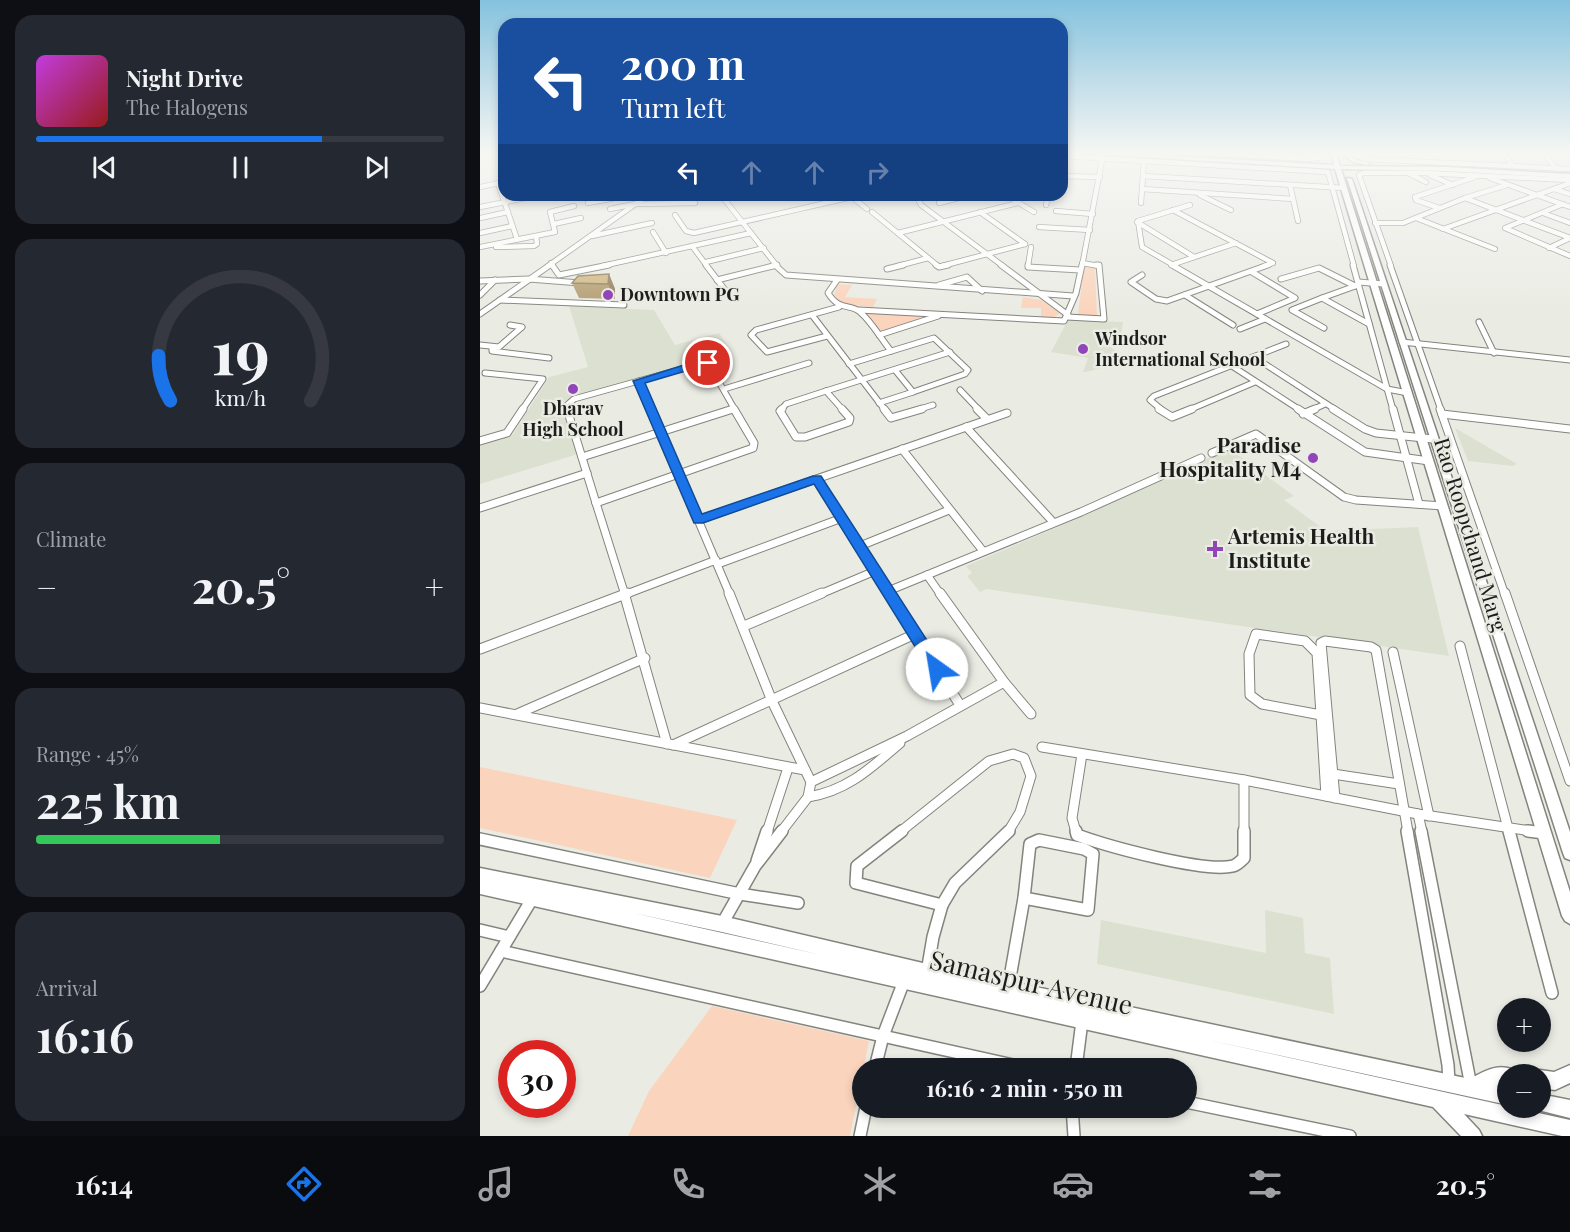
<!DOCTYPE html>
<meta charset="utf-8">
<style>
:root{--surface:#171b24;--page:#242831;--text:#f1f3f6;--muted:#9ea1a6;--line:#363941;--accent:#1a73e8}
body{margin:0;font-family:"Playfair Display",serif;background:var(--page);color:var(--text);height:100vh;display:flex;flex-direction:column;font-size:22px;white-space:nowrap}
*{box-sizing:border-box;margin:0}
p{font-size:20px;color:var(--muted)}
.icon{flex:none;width:33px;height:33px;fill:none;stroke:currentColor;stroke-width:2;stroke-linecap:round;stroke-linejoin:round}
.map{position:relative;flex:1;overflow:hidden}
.details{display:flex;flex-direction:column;gap:15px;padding:15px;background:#0d0f14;width:480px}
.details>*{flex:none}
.banner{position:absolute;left:18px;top:18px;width:570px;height:183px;border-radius:18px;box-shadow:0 3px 9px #0003;background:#1a4fa0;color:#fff;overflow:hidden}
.controls{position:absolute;left:1017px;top:998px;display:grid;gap:12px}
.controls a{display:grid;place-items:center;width:54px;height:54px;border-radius:50%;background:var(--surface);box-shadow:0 3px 9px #0003;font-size:30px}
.speed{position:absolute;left:18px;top:1040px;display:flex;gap:12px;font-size:30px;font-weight:700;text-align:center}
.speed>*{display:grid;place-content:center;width:78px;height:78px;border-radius:50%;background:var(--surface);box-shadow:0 3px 9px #0003;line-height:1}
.speed .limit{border:9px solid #d22;background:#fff;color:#111}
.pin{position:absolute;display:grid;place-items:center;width:51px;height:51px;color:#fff;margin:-26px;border:3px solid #fff;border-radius:50%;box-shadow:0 2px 6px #0007}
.me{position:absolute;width:66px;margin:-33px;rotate:328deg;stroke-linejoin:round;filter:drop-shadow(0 0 4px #0008)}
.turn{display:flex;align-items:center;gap:21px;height:126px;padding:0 24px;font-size:27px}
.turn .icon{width:78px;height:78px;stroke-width:2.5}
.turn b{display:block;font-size:42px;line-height:51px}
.lanes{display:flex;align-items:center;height:57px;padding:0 24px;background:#0003;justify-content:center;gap:30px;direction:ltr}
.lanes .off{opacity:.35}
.big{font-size:45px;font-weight:700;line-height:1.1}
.details .card{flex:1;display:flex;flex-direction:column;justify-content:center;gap:9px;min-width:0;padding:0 21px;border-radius:18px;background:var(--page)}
.details .dial{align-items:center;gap:0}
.dial svg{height:156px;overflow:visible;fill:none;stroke:var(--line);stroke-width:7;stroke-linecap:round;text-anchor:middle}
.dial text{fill:var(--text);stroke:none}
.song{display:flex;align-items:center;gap:18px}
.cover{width:72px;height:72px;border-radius:9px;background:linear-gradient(135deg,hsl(290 70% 55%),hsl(0 70% 35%))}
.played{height:6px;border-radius:3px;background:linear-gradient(90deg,var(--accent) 70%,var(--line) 70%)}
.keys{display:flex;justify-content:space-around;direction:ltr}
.heat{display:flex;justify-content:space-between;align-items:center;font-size:33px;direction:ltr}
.charge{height:9px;border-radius:4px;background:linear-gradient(90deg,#34c759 45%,var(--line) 0)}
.trip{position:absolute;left:372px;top:1058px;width:345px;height:60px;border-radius:30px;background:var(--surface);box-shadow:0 3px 9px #0003;font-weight:700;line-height:60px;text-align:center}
.dock{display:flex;height:96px;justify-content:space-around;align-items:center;background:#090b0e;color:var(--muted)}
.dock .icon{width:42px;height:42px}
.dock .active{color:var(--accent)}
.dock b{font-size:27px;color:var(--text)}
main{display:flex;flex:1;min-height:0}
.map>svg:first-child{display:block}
</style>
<main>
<section class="details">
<div class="card">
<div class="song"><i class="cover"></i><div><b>Night Drive</b><p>The Halogens</p></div></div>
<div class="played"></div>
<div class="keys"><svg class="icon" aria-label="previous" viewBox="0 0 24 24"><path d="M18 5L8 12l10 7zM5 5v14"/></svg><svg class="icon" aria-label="pause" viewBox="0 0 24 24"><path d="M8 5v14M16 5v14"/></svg><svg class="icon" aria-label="next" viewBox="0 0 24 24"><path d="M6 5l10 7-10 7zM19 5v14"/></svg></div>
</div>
<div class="card dial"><svg viewBox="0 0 100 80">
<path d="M14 69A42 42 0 1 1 86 69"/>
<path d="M14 69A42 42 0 0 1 8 46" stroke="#1a73e8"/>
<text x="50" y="56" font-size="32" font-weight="700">19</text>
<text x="50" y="72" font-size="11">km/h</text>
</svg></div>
<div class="card"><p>Climate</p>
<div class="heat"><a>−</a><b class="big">20.5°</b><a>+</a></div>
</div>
<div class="card"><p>Range · 45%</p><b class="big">225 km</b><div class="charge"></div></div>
<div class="card"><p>Arrival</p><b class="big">16:16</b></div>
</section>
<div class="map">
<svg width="1090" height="1136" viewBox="0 0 1090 1136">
<rect width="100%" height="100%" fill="#eaece4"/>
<g fill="#dce0d1">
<polygon points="89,306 174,310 195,345 239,333 250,350 230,356 230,358 84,401 98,454 0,484 0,443 33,434 69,377 108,367"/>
<polygon points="588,320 643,322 641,336 624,342 648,361 606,372 603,372 608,358 571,352"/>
<polygon points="975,428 1037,464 1033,466 988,461"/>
<polygon points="749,448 814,496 804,500 846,531 938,527 969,656 506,589 500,592 487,576 492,573 486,566 592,521"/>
<polygon points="785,910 823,918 825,953 850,958 854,1014 617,964 621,920 786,953"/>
</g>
<g fill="#fbd4bd">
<polygon points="604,266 615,267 617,316 598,315"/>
<polygon points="358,284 372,285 365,297 397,299 393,307 362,304 354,295"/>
<polygon points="543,297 561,300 580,313 573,318 561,319 561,308 541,308"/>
<polygon points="386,312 448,316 400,332"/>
<polygon points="0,767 257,820 230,878 0,828"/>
<polygon points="232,1006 389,1041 370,1136 148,1136 169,1091"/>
</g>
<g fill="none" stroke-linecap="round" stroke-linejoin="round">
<defs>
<g id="street-far4">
<polyline points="730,153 829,159 839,158 843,153"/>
<polyline points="871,153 884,159 1090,169"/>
<polyline points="1023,153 1033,166"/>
<polyline points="1063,153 1076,168"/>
<polyline points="582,156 848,172 874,266"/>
<polyline points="930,174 946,182"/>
<polyline points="950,175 973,185"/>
<polyline points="582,176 620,177"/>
<polyline points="663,176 864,188"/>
<polyline points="1010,178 1090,207"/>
<polyline points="18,183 37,239"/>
<polyline points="810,185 818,221"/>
<polyline points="0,187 24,182"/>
<polyline points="662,189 813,199"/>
<polyline points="1074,189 1090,194"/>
<polyline points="241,195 297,266"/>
<polyline points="292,195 295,195"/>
<polyline points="446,195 439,201 441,205 523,266"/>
<polyline points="526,195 554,212"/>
<polyline points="720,195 751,210"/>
<polyline points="935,197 995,177"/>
<polyline points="935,197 936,200 959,208"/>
<polyline points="985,198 1090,238"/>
<polyline points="108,203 151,195"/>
<polyline points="459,203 491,195"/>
<polyline points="661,203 664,161"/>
<polyline points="1083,204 1025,228 1090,256"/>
<polyline points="566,205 569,195"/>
<polyline points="0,207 61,195"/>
<polyline points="130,209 155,204 215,203"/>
<polyline points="693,210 793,263 784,266"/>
<polyline points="576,211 613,214"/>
<polyline points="392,212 458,266"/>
<polyline points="500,212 545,244"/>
<polyline points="1063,213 1090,223"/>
<polyline points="195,215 206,231 214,233 372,197 387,209"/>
<polyline points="0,218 28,212"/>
<polyline points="936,218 1015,249"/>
<polyline points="657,222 714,257"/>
<polyline points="895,223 923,223 985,198 1027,185"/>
<polyline points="74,224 101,218"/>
<polyline points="559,227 610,230"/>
<polyline points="963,229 1090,183"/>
<polyline points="173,232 186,253"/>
<polyline points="0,233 32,226"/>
<polyline points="418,233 538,203"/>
<polyline points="112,236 172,223"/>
<polyline points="212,246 227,266"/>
<polyline points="0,247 75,232 70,212 94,206"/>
<polyline points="16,247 54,246 57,244 56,236"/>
<polyline points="1069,248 1090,238"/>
<polyline points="226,262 284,248"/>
<polyline points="71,263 73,266"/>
<polyline points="602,263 619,266"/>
<polyline points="691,265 756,243"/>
<polyline points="68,266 168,195"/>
<polyline points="122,266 271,233"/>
<polyline points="292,266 297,265"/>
<polyline points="418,266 448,258"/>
<polyline points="462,266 545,244"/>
<polyline points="548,266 551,247"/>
<polyline points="602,266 623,155"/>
<polyline points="695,266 662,247 658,221 710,205"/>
<polyline points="911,266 879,175 883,173 944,173 1090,180"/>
</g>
<g id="street-far3">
<polyline points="72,265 79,275 129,265"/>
<polyline points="226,265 245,290"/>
<polyline points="295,265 306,275 593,296"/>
<polyline points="456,265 459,267 468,265"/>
<polyline points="521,265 588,315"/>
<polyline points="548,265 548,267 600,270"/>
<polyline points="692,265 907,389 928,393"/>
<polyline points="873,265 913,410"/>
<polyline points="910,265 961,410"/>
<polyline points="407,269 423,265"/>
<polyline points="772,272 815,298 777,314"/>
<polyline points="662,275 651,282 676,299 687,301 788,265"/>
<polyline points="801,279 839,268 875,286"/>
<polyline points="237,280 297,265"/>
<path d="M357,280L348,293C360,312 370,303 380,312C392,322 401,339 411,351"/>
<polyline points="0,281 49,279 100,283"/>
<polyline points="878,282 904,284"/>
<polyline points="459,285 487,277 502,291"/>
<polyline points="878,285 842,298 889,324"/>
<polyline points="0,295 15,280"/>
<polyline points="705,295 753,325"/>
<polyline points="842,298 812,310 844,328"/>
<polyline points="20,300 144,305"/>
<polyline points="379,310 584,321 596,293 602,265"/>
<polyline points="0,314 70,265"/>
<polyline points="332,315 405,410"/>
<polyline points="587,317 624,319 619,265 616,265"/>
<polyline points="999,322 1014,353"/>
<polyline points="760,329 785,319"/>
<polyline points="399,335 458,316"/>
<polyline points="347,336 287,352 271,335 276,330 359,307"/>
<polyline points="922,342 1090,360"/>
<polyline points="0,345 19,347 42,327 30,325"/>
<polyline points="12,349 12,351 69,358"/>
<polyline points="774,357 856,410"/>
<polyline points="369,364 454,338 488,370 485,374 433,392"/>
<polyline points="752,366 820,410"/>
<polyline points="5,373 63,379 42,410"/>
<polyline points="159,381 171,410"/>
<polyline points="244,389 329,363"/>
<polyline points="480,390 499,410"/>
<polyline points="346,391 363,410"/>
<polyline points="346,391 470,352"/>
<polyline points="399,403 433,392 415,370"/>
<polyline points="87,410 86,406 94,399 223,363 228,363 255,410"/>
<polyline points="250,410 253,409"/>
<polyline points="301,410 306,404 346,391"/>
<polyline points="437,410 453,405"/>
<polyline points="682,410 670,400 674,396 806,344"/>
<polyline points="709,410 775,382"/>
<polyline points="832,410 845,404"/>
</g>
<g id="street-far2">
<polyline points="87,409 116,503"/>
<polyline points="171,409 250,595"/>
<polyline points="302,409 300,411 316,437 325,437 369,422 370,418 362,409"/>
<polyline points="404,409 411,418 442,409"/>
<polyline points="497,409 507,419"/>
<polyline points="679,409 692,417 712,409"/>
<polyline points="818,409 885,452 949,461"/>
<polyline points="853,409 885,429 896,433 953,439"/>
<polyline points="913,409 939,504"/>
<polyline points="960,409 1025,595"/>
<polyline points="823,414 835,409"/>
<polyline points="962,414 1090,429"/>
<polyline points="486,427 573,522"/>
<polyline points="0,441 27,433 43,409"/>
<polyline points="422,449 503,551"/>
<polyline points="732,453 776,434 864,497 876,500 963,506"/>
<polyline points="102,457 253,409"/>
<polyline points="337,479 410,595"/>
<polyline points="116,503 145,595"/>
<polyline points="116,503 273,448 274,443 254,409"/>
<polyline points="0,508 107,473"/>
<polyline points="218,520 527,413"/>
<polyline points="380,546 469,510"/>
<polyline points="238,564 362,518"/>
<polyline points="447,575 461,595"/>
<polyline points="408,591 601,512 721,458"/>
<polyline points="144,595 236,560"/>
<polyline points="338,595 395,571"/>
</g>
<g id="street-far1">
<polyline points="144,593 187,744"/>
<polyline points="249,593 292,701 331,782 328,797 301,832"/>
<polyline points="409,593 480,705"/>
<polyline points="460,593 524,682 551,714"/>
<polyline points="1025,593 1090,781"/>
<polyline points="264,626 342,593"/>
<polygon points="776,634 825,641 837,653 841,715 782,704 770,695 769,654"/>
<polyline points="980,646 1029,832"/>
<polyline points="0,649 148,593"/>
<polyline points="913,652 949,816"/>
<polyline points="0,708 325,770"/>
<polyline points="37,714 165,658"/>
<polyline points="841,715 846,796"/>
<polyline points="193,745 435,634"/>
<polyline points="562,747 764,780 938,814 1058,832"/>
<polyline points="853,774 919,784"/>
<polyline points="764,780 764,832"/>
<polyline points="331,782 427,736 524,682"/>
<path d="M328,797C367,791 391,768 420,743"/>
<polyline points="855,798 841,643 845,641 891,647 896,650 928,832"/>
<polyline points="938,814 942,832"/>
<polyline points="287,832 308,768"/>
<polyline points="420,832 509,761 533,754 544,758 551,776 540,812 528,832"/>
<polyline points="596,832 592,818 602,754"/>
</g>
<g id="street">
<polyline points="422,831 377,866 376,883 462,905"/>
<path d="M596,831L597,835C627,846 724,873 753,866C757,865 761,861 764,858V831"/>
<polyline points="927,831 968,1065 969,1083"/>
<polyline points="941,831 991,1086"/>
<polyline points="1029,831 1072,993"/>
<polyline points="1048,831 1064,833"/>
<polyline points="0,839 260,894 318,903"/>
<polygon points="559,840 604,849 613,854 608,910 544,898 550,844"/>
<polyline points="277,861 287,831"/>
<polyline points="462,905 475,883 529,831"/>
<polyline points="242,924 275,866 302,831"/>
<polyline points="0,930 29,937"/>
<polyline points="21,951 546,1068"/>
<polyline points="447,972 453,937 462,905"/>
<polyline points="0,986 52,899"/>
<polyline points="528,989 544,898"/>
<polyline points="395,1068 403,1036 424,981"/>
<polyline points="596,1068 602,1021"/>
<polyline points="706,1102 870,1136"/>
<polyline points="592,1107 594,1136"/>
<polyline points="380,1136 386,1107"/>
</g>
<g id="secondary">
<polygon points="601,153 637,153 854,165 851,153 856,153 860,166 967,167 1090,174 1090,178 967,171 861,169 1090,892 1090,924 1085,921 1082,916 855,169"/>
<polygon points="861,153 867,153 877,160 890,163 887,165 873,162"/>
<polygon points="867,178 872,179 1090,832 1090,860 1085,858 1083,853"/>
<path d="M0,868L242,916L447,964L990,1079C1004,1071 1018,1063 1034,1070L1036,1074H1028V1085H1018L1028,1087V1105L724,1039L1090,1120V1136H1082L984,1114L999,1130L1002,1136H981L953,1107L0,894ZM153,913L242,932L341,955Z"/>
<polygon points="1090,1065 1090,1083 1075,1090 1060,1088 1060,1074 1054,1074 1060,1070 1074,1072"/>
<polygon points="1060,1094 1090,1100 1090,1118 1054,1109 1053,1107 1060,1107"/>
</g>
</defs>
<use href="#street-far4" stroke="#82847d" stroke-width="6"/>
<use href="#street-far3" stroke="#82847d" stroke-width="7"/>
<use href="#street-far2" stroke="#82847d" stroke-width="9"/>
<use href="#street-far1" stroke="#82847d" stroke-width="11"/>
<use href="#street" stroke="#82847d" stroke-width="14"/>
<use href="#secondary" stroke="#82847d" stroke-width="3"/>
<use href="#street-far4" stroke="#fff" stroke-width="4.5"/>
<use href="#street-far3" stroke="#fff" stroke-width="5"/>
<use href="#street-far2" stroke="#fff" stroke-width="7"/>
<use href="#street-far1" stroke="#fff" stroke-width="9"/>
<use href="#street" stroke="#fff" stroke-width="11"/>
<use href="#secondary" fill="#fff" fill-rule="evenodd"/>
</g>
<polygon fill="#b39e72" points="129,274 135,289 135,299 99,298 92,283"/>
<polygon fill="#92815d" points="129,274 135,289 135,299 128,284"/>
<polygon fill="#d0b885" stroke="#92815d" stroke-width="1.5" points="129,274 128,284 92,283 98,276"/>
<linearGradient id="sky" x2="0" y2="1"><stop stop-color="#85c2de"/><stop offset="0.49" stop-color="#f6f6f3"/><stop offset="1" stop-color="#f6f6f3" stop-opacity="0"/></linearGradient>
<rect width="1090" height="312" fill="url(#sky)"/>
<polygon fill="#1a73e8" stroke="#114b97" stroke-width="1.5" points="223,359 233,363 165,383 222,514 333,476 341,476 463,665 465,669 463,674 457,676 452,674 334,484 223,523 214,523 153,381"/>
<g fill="#9046b9" stroke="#eaece4" stroke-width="2">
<circle cx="128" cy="295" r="6"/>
<circle cx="603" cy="349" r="6"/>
<circle cx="93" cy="389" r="6"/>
<circle cx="833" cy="458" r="6"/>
<path d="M732 540h6v6h6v6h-6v6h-6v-6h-6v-6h6z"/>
</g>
<g text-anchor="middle" stroke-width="5" stroke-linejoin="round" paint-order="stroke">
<g font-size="18" font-weight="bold" fill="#1d1e1b" stroke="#eaece4" text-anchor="start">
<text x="140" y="301">Downtown PG</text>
<text x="615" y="345">Windsor<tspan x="615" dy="21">International School</tspan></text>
<text x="93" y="415" text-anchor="middle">Dharav<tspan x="93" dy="21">High School</tspan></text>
</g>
<g font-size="21" font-weight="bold" fill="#1d1e1b" stroke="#eaece4" text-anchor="end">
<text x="821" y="453">Paradise<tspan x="821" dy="24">Hospitality M4</tspan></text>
<text x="748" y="544" text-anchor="start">Artemis Health<tspan x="748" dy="24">Institute</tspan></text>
</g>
<g font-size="21" fill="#1d1e1b" stroke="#eaece4">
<text transform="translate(990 535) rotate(73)" y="7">Rao Roopchand Marg</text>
</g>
<g font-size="26" fill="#1d1e1b" stroke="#eaece4">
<text transform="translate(551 983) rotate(13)" y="9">Samaspur Avenue</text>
</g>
</g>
</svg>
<div class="controls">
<a>+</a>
<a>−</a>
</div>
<div class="speed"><div class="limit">30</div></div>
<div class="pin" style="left:228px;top:363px;background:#d93025"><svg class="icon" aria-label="arrive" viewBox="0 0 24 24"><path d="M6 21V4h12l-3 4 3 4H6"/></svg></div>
<svg class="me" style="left:457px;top:669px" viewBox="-20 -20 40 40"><circle r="19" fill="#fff"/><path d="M0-13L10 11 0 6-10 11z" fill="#1a73e8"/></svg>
<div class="trip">16:16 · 2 min · 550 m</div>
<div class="banner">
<div class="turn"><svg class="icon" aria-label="left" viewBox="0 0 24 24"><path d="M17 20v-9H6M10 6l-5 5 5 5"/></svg><div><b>200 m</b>Turn left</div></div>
<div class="lanes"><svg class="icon" aria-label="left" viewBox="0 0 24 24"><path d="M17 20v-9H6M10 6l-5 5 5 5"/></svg><svg class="icon off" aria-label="ahead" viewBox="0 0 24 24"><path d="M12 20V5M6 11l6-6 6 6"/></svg><svg class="icon off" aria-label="ahead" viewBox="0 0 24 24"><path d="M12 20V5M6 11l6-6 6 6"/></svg><svg class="icon off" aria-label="right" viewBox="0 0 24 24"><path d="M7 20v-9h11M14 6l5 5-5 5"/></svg></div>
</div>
</div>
</main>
<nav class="dock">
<b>16:14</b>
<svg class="icon active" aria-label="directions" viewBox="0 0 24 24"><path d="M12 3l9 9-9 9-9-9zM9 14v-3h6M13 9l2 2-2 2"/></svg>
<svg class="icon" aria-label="music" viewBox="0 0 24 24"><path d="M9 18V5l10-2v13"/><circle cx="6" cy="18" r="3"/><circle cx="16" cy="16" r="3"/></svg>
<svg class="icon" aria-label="phone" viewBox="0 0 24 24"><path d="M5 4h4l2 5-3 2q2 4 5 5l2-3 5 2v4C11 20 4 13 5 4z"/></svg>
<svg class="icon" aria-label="climate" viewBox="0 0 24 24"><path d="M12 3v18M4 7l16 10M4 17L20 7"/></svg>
<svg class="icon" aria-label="car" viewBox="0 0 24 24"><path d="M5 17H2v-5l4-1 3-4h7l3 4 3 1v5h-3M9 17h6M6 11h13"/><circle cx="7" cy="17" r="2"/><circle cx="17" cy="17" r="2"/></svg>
<svg class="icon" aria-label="filters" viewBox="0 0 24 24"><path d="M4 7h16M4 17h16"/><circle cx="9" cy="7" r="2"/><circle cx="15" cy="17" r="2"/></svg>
<b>20.5°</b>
</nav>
